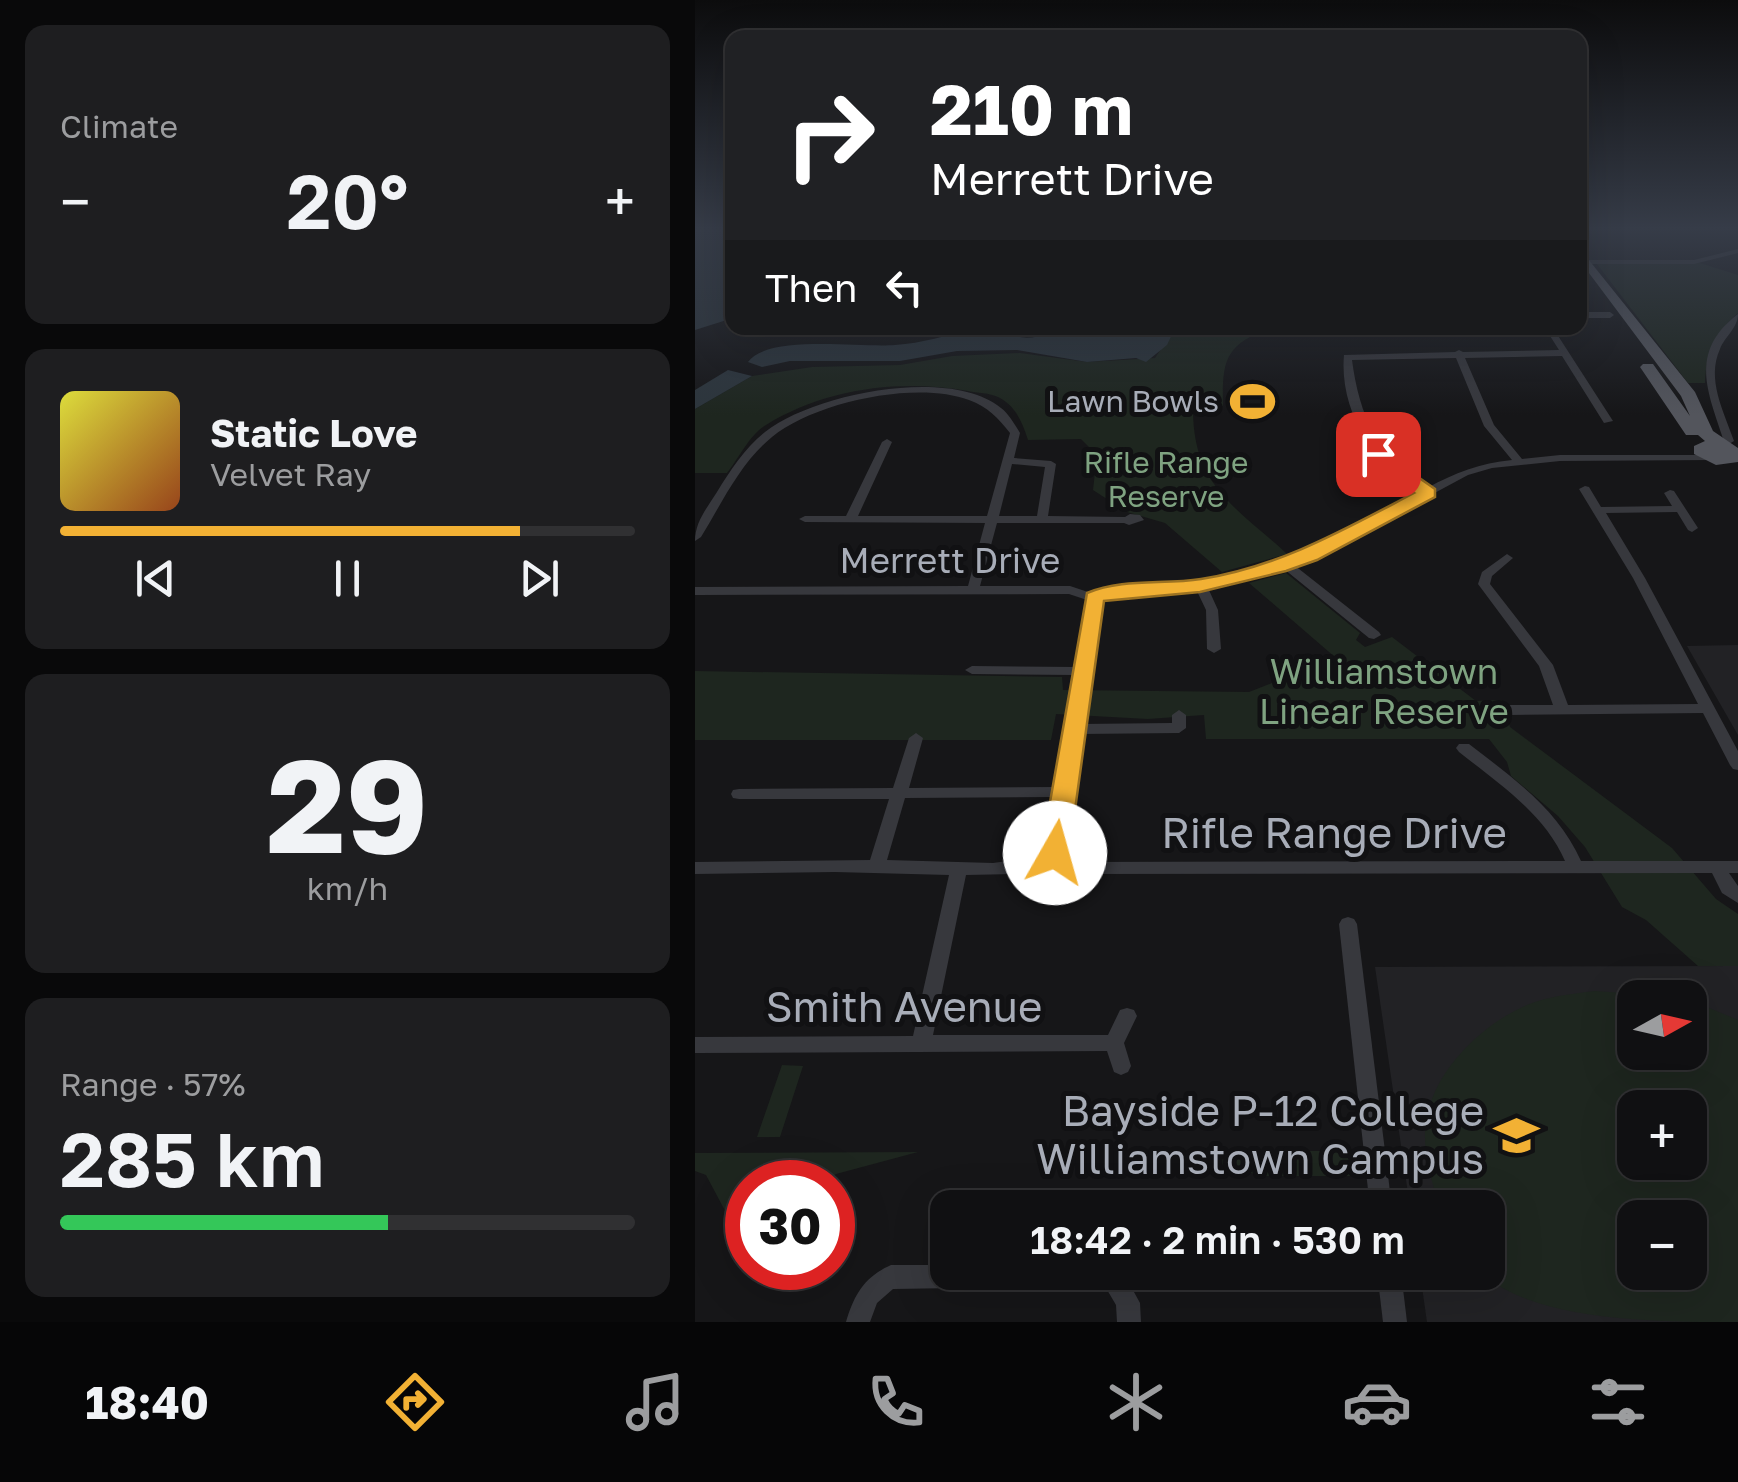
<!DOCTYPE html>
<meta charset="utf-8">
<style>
:root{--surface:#101012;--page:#1e1e20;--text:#f1f3f6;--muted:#9c9d9f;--line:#303032;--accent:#f2b134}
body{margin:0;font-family:"Golos Text",sans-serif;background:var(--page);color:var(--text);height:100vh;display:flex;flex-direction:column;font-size:38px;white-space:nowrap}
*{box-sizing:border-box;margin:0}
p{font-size:32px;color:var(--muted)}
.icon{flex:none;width:55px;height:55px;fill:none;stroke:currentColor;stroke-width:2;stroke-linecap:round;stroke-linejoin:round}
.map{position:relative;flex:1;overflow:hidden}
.panel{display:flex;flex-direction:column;gap:25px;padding:25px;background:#09090a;width:695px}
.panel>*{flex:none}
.top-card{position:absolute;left:30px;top:30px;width:862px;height:305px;border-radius:20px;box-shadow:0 10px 40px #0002,0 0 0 2px var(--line);background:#202124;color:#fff;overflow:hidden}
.needle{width:65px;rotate:82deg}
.buttons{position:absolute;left:922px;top:980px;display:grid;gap:20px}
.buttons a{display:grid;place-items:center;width:90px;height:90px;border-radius:20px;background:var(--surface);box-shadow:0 10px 40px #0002,0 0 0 2px var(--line);font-size:50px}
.speed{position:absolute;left:30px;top:1160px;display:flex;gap:20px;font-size:50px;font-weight:700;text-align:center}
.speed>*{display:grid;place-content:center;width:130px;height:130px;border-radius:50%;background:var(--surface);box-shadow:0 10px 40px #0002,0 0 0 2px var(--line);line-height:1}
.speed .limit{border:15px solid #d22;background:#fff;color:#111}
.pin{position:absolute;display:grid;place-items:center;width:85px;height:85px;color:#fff;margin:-42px;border-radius:20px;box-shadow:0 5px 15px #0006}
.me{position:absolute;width:110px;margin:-55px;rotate:7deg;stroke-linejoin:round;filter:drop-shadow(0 0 8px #0008)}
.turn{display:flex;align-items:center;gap:35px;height:210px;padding:0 40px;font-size:45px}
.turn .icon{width:130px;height:130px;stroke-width:2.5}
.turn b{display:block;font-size:70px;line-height:85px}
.then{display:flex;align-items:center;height:95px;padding:0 40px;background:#0003;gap:20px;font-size:38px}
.big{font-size:75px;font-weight:600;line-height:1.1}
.panel .tile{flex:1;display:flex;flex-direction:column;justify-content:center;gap:15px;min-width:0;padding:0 35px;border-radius:20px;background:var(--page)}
.panel .dial{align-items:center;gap:0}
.dial b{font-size:130px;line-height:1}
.song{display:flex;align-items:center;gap:30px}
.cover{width:120px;height:120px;border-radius:15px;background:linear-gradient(135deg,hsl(60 70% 55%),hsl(20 70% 35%))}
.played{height:10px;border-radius:5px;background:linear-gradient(90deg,var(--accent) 80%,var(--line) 80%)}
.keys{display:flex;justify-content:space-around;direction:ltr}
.heat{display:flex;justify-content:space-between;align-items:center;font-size:55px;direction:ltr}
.charge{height:15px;border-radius:8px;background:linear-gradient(90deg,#34c759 57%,var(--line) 0)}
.trip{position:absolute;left:235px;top:1190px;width:575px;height:100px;border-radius:20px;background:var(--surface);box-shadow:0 10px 40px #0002,0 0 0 2px var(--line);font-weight:600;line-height:100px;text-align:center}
.menu{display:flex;height:160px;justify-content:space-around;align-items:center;background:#060607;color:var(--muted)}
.menu .icon{width:70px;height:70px}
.menu .active{color:var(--accent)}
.menu b{font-size:45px;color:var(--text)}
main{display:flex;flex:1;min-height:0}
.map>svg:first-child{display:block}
</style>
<main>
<section class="panel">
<div class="tile"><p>Climate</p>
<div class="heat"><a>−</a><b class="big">20°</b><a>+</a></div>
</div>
<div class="tile">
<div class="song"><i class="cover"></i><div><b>Static Love</b><p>Velvet Ray</p></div></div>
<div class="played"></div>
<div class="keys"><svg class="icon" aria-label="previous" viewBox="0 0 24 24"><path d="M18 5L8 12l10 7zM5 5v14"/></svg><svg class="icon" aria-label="pause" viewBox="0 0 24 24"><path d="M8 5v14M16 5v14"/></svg><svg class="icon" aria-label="next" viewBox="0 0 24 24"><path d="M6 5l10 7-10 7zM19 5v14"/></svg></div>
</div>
<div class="tile dial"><b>29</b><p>km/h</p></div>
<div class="tile"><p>Range · 57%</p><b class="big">285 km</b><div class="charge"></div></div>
</section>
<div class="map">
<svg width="1043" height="1322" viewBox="0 0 1043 1322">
<rect width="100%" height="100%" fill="#161618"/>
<g fill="#222225" fill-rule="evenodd">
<polygon points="1043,645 1043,735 992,646"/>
<path d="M1043,966V1322H732L725,1273L792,1272V1208L715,1207L680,967ZM940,998H995V1052H940ZM940,1108H995V1162H940ZM940,1218H995V1272H940Z"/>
</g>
<g fill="#1e261f" fill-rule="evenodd">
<path d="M1005,263L1043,275V313C1020,333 1011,353 1010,383H993L902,264Z"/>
<path d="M480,328H575C530,345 527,360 528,406H498C497,486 540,506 592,554L527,572L470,523L432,512L398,490L402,455L386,439L333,440C327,422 321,406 303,397C295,393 282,393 273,391C205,379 131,388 71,425C55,434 44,458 32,473H0V409L57,376L117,367L205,365L257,356L325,353L392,362L460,358Z"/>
<polygon points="591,573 665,633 661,640 670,647 697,637 781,701 807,700 815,727 977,848 1021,899 1043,914 1043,966 1003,966 951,920 927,907 890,847 863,816 816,776 812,762 794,739 511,739 509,715 453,719 361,714 356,740 0,740 0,671 367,677 368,690 554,692 641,658 554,583"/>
<path d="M900,991L985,997L940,998V1052H995V1000L1043,1020V1322C965,1322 840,1322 787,1273L792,1272V1208L744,1207C738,1183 729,1157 730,1132C732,1076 785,1025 832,1005C853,996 877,994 900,991ZM940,1108H995V1162H940ZM940,1218H995V1272H940Z"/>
<polygon points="87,1065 108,1066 85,1137 62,1137"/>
<polygon points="484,1151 660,1151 663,1176 566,1176"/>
<polygon points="223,1152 141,1174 130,1182 52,1182 52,1237 44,1237 11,1175 0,1171 0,1153"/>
</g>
<g fill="#2c353c">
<polygon points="0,230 37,230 38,318 0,330"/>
<path d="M278,328H318L314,333C335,345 354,331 374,328C383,326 396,335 410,335C434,335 456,327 480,328L472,345L451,362L441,358L392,362L322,350L262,351L205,361H95L67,367L53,362C72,334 166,348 200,345C227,343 252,336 278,328Z"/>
<polygon points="33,370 57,376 0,409 0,390"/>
</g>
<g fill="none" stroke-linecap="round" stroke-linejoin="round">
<g fill="#37383d" fill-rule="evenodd">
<polygon points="1043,249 1043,253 999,264 892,264 888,262 892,260 999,260"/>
<polygon points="885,312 915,312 919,315 915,318 885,318"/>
<path d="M1043,314C1043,328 1030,336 1025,349C1011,379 1029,412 1039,441L1034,444L1029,441C1013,392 993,352 1043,314Z"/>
<path d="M850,328H858L918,421L909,423L867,356L770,358L799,425L827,459L865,455H1015L1019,456V460L865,461L797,468L773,475L619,558L599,565L684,632L686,635L679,639L674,638L589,569L513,588L523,610L526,649L519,653L512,649L511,610L501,589L416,596L405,600L386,724L477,723V715L484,710L491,715V728L484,733L385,734L369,838L371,856L384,862L870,861C849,813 803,783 764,752L761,748L764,744H774C818,778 863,809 886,861H1043V873H1034L1043,886V903L1027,893L1017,873L382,874L362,866L320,874L271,875L238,1035H413L425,1010L432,1008L439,1010L442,1016L429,1043L436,1066L433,1072L426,1075L419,1072L412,1051L0,1053V1037L218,1036L254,875L140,872L0,874V862L175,860L194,799H44L38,798L36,794L38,790L44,789L198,788L214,738L221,733L228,738L214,788L361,787L380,675L277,674L270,670L277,666L381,667L392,600L374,594L0,595V587L273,586L290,523L110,522L104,519L110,516H151L187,442L192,439L197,442L163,516H292L315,433C303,418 293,407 274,400C222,380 119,402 77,437C45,463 27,503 6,537L0,541C0,522 12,508 22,492C35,471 50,448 70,432C118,394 255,366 306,408C314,414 320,425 325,433L319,458L356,461L361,464L353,516L430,517L435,514L445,515L449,520L434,525L429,523H302L285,586H375L399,594L414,588C471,584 529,582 584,563C633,546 678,517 724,492C678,466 644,409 649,355L760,352L764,350L768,352L864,350ZM761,358L789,426L817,460C785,463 760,473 732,488C683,460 664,414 657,360ZM317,464L350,467L342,516H304ZM359,797L353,838L354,855L298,863L192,860L210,798Z"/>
<polygon points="890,486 894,487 906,507 977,506 969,493 975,490 979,491 1003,528 997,532 993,530 982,512 911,513 950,578 1043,751 1043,770 1038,769 1035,765 1008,713 815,715 808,710 815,705 858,705 844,666 783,584 787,572 812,554 818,558 797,576 795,584 858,665 873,705 1003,704 938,578 884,489"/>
<polygon points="653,917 659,919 662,924 697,1208 675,1208 644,924 647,919"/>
<path d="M196,1265H252V1272H428L445,1303L446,1322H422L421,1305L411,1288L396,1286L198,1289L182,1303L175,1322H151C159,1295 169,1277 196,1265Z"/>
<polygon points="682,1272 706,1272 712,1322 688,1322"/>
</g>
<polygon fill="#53555c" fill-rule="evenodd" points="885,249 1000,392 1018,431 1043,448 1043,462 1021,465 999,454 999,446 1010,441 1003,435 991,435 945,367 948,364 958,364 995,416 986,396 885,261"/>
</g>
<linearGradient id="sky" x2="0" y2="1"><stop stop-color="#0c0c0d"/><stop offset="0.55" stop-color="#363c48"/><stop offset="1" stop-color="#363c48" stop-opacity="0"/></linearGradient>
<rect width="1043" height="415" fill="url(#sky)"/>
<path fill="#f2b134" stroke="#9d7322" stroke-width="2.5" d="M683,449L740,489V497L622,560L591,571L505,592L409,601L374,853L370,860H350L346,853L392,593C428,578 468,585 506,579C584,567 650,529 719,493L702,483L677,458V451Z"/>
<defs>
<symbol id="stadium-bare" viewBox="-9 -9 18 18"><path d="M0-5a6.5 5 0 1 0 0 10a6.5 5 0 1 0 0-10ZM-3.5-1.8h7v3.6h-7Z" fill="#f2b134" stroke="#111113" stroke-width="2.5" paint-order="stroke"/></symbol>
<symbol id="school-bare" viewBox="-9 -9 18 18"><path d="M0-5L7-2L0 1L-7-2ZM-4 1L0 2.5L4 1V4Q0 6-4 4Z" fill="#f2b134" stroke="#111113" stroke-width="2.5" paint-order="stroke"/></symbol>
</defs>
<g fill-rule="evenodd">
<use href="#stadium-bare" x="526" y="370" width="63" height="63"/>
<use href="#school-bare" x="790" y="1104" width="63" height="63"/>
</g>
<g text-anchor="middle" stroke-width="10" stroke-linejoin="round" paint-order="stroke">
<g font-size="30" fill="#a8adb8" stroke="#111113" text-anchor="end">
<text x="524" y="412">Lawn Bowls</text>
</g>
<g font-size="30" fill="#7fa381" stroke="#111113">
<text x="471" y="473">Rifle Range<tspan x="471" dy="34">Reserve</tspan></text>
</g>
<g font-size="35" fill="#a8adb8" stroke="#111113">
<text x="255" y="573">Merrett Drive</text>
</g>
<g font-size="35" fill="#7fa381" stroke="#111113">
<text x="689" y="684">Williamstown<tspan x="689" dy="40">Linear Reserve</tspan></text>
</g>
<g font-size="42" fill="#a8adb8" stroke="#111113">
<text x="639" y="848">Rifle Range Drive</text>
<text x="209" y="1022">Smith Avenue</text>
</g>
<g font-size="42" fill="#a8adb8" stroke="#111113" text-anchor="end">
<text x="789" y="1126">Bayside P-12 College<tspan x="789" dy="48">Williamstown Campus</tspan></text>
</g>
</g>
</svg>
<div class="buttons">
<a><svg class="needle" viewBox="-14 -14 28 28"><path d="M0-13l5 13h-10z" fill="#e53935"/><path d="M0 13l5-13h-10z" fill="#9c9d9f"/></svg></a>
<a>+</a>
<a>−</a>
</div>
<div class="speed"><div class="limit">30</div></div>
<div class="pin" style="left:683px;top:454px;background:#d93025"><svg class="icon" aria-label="arrive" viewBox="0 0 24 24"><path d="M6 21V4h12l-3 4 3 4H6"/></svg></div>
<svg class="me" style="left:360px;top:853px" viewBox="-20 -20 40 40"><circle r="19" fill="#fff"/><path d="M0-13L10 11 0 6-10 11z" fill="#f2b134"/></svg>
<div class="trip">18:42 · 2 min · 530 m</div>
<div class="top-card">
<div class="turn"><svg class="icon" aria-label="right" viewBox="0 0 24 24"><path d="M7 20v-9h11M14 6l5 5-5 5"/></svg><div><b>210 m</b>Merrett Drive</div></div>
<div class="then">Then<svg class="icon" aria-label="left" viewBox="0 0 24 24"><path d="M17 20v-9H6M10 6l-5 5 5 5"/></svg></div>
</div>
</div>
</main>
<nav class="menu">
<b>18:40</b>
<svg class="icon active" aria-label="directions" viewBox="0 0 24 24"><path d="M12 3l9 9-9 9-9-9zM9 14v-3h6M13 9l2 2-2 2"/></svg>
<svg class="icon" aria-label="music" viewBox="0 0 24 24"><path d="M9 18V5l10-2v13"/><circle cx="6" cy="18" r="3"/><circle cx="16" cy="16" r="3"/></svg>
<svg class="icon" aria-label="phone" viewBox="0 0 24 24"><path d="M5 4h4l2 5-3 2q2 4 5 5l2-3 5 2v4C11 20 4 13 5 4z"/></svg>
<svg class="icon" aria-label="climate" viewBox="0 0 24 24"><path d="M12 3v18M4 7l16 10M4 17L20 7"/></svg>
<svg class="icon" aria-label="car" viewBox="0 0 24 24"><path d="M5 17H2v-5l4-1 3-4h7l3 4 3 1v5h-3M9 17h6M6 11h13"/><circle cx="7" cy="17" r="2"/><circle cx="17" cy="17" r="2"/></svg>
<svg class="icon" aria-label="filters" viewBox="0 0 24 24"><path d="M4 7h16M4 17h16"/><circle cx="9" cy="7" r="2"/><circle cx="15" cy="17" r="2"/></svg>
</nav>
